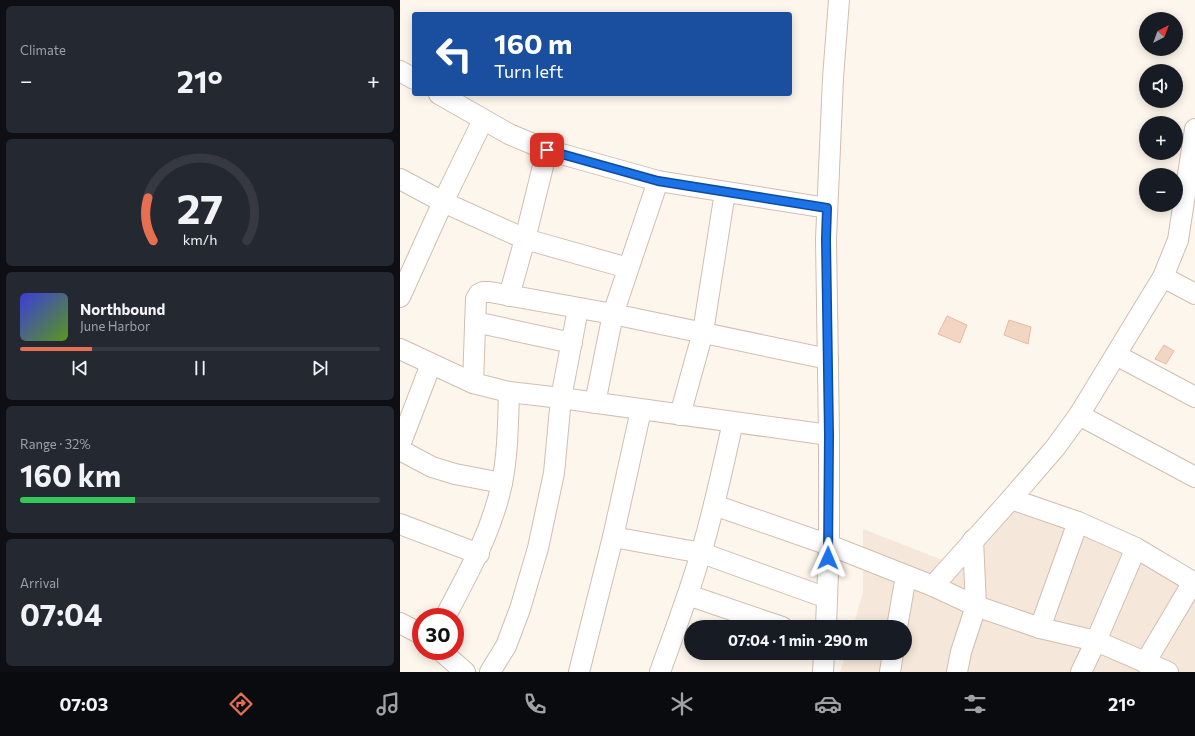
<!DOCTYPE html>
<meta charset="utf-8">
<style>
:root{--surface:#171b24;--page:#242831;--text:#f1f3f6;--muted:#9ea1a6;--line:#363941;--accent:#e76f51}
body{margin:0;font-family:Commissioner,sans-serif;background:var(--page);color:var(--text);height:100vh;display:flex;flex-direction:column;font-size:15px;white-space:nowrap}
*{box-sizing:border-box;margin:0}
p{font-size:13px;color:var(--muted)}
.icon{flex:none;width:22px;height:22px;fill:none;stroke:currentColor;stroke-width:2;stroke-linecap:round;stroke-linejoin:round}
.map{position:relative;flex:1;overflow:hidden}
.sheet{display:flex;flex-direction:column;gap:6px;padding:6px;background:#0d0f14;width:400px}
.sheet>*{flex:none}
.guide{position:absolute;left:12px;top:12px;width:380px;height:84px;border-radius:4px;box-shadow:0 2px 10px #0003;background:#1a4fa0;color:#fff;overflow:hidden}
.needle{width:26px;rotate:41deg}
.fabs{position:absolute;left:739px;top:12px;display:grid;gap:8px}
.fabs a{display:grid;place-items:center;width:44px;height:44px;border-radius:50%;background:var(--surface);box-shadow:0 2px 10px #0003;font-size:20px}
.speed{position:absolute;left:12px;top:608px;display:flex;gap:8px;font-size:20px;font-weight:700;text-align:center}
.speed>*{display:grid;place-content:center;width:52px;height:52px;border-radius:50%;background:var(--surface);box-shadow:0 2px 10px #0003;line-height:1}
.speed .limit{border:6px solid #d22;background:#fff;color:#111}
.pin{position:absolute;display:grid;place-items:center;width:34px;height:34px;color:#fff;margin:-17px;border-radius:8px;box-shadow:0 2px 6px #0006}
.me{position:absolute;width:44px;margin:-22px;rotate:1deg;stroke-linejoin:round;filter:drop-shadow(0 0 3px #0008)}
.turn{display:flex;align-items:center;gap:14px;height:84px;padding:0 16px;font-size:18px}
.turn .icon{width:52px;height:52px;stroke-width:2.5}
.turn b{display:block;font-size:28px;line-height:34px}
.big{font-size:30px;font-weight:700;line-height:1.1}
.sheet .card{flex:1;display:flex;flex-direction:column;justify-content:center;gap:6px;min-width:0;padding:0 14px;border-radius:6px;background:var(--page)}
.sheet .dial{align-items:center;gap:0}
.dial svg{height:104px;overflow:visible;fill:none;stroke:var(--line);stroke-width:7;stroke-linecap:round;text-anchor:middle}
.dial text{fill:var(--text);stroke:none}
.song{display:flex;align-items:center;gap:12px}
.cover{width:48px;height:48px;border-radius:6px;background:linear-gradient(135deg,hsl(240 70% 55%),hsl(90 70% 35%))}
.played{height:4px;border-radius:2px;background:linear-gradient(90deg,var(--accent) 20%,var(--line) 20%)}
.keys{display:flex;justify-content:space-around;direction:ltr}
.heat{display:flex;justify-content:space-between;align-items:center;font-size:22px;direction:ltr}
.charge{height:6px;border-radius:3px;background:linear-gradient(90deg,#34c759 32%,var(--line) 0)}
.trip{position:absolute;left:284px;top:620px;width:228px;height:40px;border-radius:20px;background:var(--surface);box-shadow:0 2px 10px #0003;font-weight:700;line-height:40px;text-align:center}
.tabs{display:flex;height:64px;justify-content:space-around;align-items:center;background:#090b0e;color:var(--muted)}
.tabs .icon{width:28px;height:28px}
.tabs .on{color:var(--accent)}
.tabs b{font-size:18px;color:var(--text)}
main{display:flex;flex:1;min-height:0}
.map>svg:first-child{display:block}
</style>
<main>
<section class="sheet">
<div class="card"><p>Climate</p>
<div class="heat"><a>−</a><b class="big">21°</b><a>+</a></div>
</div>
<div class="card dial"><svg viewBox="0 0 100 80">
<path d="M14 69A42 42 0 1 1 86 69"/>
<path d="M14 69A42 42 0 0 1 10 36" stroke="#e76f51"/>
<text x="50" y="56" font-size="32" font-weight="700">27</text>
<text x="50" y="72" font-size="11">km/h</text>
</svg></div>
<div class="card">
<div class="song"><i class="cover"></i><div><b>Northbound</b><p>June Harbor</p></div></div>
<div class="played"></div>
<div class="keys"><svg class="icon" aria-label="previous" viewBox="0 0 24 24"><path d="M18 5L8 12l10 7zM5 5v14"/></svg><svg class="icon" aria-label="pause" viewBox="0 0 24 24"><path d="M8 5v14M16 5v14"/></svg><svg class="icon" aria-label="next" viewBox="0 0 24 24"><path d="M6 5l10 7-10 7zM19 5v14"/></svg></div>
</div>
<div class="card"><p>Range · 32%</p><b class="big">160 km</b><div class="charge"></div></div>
<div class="card"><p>Arrival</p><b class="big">07:04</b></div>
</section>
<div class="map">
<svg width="795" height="672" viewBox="0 0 795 672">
<rect width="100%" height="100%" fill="#fdf6ec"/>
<polygon fill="#f5e8da" points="628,496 795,587 795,672 440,672 446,653 505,653 505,627 453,627 463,592 463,529 558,566"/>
<g fill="#f3d5c3" stroke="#e6bba3">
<polygon points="547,316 567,325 560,343 538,334"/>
<polygon points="609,320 631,327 628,344 604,335"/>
<polygon points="764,345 774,351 766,364 755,359"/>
</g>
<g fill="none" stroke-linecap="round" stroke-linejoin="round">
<defs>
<g id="minor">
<polyline points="0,71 14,79"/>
<polyline points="39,94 109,134 147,150 258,181 427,208"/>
<polyline points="0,179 43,202 125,239 228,268"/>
<polyline points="763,277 795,294"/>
<polyline points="109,296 125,239 147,150"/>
<polyline points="0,297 43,202 83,120"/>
<polyline points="75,322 172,343"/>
<polyline points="0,349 73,383 109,392 161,398 429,435"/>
<polyline points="716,355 795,397"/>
<polyline points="73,383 76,299 79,294 83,292 90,292 213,314 428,359"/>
<polyline points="195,403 213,314 258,181"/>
<polyline points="280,415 303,332 325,192"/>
<polyline points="679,415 795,477"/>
<polyline points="0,445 31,364"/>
<polyline points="0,450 32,467 55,474 102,483"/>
<polyline points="611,499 678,522 736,548 793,582 795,581"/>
<polyline points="314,505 429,545 533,586 576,606 640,628 696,641 768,672"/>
<polyline points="0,524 79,554"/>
<polyline points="213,537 302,553 427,598"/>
<polyline points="533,586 611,499 655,448 679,415 763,277 778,240 795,129"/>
<polyline points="288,595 382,627"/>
<path d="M45,617C68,574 92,531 102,483C108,453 108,422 109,392"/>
<polyline points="0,623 21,634"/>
<polyline points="426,627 429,545 429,435 426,239 433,78 439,0"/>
<polyline points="497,627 506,576"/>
<polyline points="640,628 678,522"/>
<polyline points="41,651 65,672"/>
<polyline points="745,663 793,582"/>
<polyline points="90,672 106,646 120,609 138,548 154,473 161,398 178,309"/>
<polyline points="179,672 213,537 241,410"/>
<path d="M260,672C274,633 289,594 301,553C314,510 323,466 333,422"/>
<polyline points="423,672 424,653"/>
<polyline points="490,672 493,653"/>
<polyline points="557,672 561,652 576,606 573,540"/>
<polyline points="681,672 696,641 736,548"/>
</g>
</defs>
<use href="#minor" stroke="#d1beb0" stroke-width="22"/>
<use href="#minor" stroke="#fff" stroke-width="20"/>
</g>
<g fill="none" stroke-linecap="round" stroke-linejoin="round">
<defs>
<polyline id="route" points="147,150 258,181 427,208 426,239 429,435 428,558"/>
</defs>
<use href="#route" stroke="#114b97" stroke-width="10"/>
<use href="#route" stroke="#1a73e8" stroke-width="7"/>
</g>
</svg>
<div class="fabs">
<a><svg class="needle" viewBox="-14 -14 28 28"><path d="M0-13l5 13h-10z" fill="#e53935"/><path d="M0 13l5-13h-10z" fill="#9ea1a6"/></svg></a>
<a><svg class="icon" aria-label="sound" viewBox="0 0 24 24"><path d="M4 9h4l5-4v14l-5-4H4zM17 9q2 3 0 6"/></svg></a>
<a>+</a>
<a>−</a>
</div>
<div class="speed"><div class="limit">30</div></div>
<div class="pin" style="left:147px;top:150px;background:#d93025"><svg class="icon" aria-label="arrive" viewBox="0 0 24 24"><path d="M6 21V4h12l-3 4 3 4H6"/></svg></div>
<svg class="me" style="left:428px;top:558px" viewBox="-20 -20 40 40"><path d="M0-17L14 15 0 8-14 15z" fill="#1a73e8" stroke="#fff" stroke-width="4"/></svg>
<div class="trip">07:04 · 1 min · 290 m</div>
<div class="guide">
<div class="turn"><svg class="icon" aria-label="left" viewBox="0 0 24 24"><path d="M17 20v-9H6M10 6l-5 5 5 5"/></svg><div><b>160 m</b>Turn left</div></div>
</div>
</div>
</main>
<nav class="tabs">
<b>07:03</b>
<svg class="icon on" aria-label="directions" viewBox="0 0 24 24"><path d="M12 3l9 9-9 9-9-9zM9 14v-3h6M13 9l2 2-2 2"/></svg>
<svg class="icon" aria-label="music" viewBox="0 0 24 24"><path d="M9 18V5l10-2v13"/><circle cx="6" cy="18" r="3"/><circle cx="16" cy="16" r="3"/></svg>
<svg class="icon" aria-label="phone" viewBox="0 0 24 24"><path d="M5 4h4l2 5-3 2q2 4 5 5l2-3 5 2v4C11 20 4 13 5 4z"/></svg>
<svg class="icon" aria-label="climate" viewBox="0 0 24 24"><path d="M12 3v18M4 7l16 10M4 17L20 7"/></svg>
<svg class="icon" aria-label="car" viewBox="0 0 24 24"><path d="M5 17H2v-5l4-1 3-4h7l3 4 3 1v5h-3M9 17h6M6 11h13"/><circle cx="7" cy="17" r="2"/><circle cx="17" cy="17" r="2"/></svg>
<svg class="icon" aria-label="filters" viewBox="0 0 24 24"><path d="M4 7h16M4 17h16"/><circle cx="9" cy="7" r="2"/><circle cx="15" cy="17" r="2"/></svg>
<b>21°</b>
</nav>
